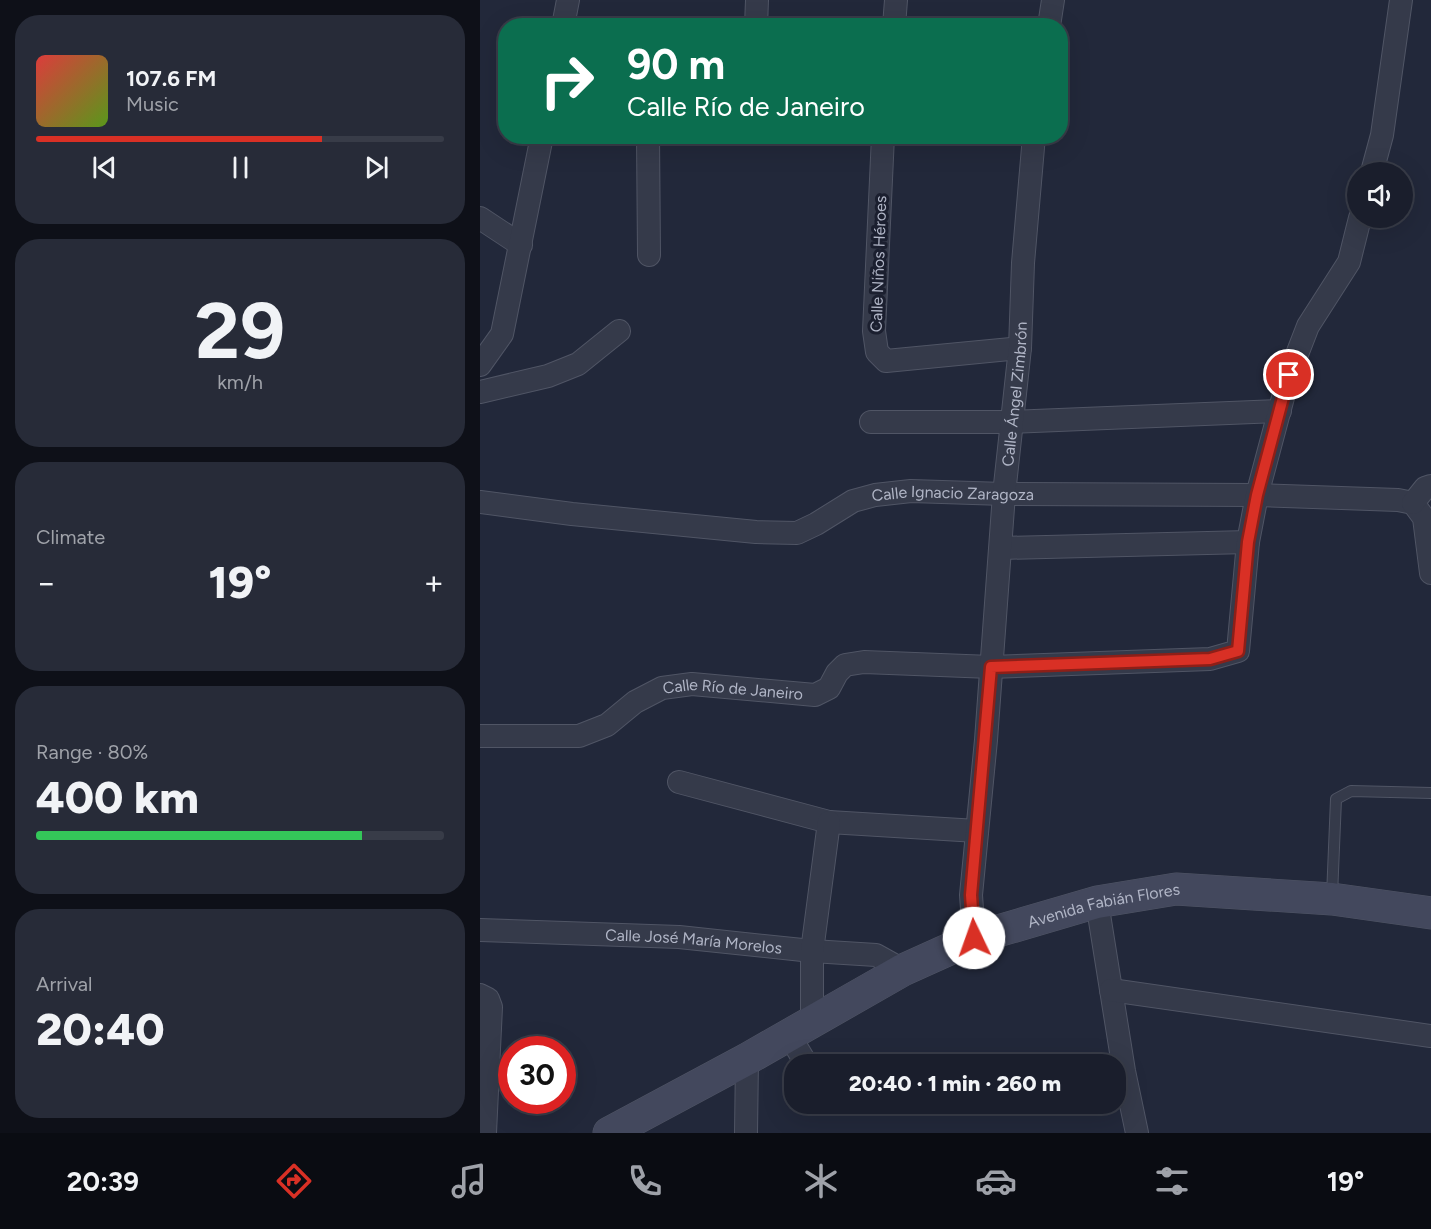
<!DOCTYPE html>
<meta charset="utf-8">
<style>
:root{--surface:#1a1e2c;--page:#272b38;--text:#f1f3f6;--muted:#9fa2a9;--line:#383c48;--accent:#d93025}
body{margin:0;font-family:Figtree,sans-serif;background:var(--page);color:var(--text);height:100vh;display:flex;flex-direction:column;font-size:22px;white-space:nowrap}
*{box-sizing:border-box;margin:0}
p{font-size:20px;color:var(--muted)}
.icon{flex:none;width:33px;height:33px;fill:none;stroke:currentColor;stroke-width:2;stroke-linecap:round;stroke-linejoin:round}
.map{position:relative;flex:1;overflow:hidden}
.panel{display:flex;flex-direction:column;gap:15px;padding:15px;background:#0e1018;width:480px}
.panel>*{flex:none}
.top-card{position:absolute;left:18px;top:18px;width:570px;height:126px;border-radius:24px;box-shadow:0 6px 24px #0002,0 0 0 2px var(--line);background:#0b6e4f;color:#fff;overflow:hidden}
.tools{position:absolute;left:867px;top:162px;display:grid;gap:12px}
.tools a{display:grid;place-items:center;width:66px;height:66px;border-radius:50%;background:var(--surface);box-shadow:0 6px 24px #0002,0 0 0 2px var(--line);font-size:30px}
.speed{position:absolute;left:18px;top:1036px;display:flex;gap:12px;font-size:30px;font-weight:700;text-align:center}
.speed>*{display:grid;place-content:center;width:78px;height:78px;border-radius:50%;background:var(--surface);box-shadow:0 6px 24px #0002,0 0 0 2px var(--line);line-height:1}
.speed .limit{border:9px solid #d22;background:#fff;color:#111}
.pin{position:absolute;display:grid;place-items:center;width:51px;height:51px;color:#fff;margin:-26px;border:3px solid #fff;border-radius:50%;box-shadow:0 2px 6px #0007}
.me{position:absolute;width:66px;margin:-33px;rotate:357deg;stroke-linejoin:round;filter:drop-shadow(0 0 4px #0008)}
.turn{display:flex;align-items:center;gap:21px;height:126px;padding:0 30px;font-size:27px}
.turn .icon{width:78px;height:78px;stroke-width:2.5}
.turn b{display:block;font-size:42px;line-height:51px}
.big{font-size:45px;font-weight:800;line-height:1.1}
.panel .tile{flex:1;display:flex;flex-direction:column;justify-content:center;gap:9px;min-width:0;padding:0 21px;border-radius:24px;background:var(--page)}
.panel .dial{align-items:center;gap:0}
.dial b{font-size:78px;line-height:1}
.song{display:flex;align-items:center;gap:18px}
.cover{width:72px;height:72px;border-radius:9px;background:linear-gradient(135deg,hsl(0 70% 55%),hsl(90 70% 35%))}
.played{height:6px;border-radius:3px;background:linear-gradient(90deg,var(--accent) 70%,var(--line) 70%)}
.keys{display:flex;justify-content:space-around;direction:ltr}
.heat{display:flex;justify-content:space-between;align-items:center;font-size:33px;direction:ltr}
.charge{height:9px;border-radius:4px;background:linear-gradient(90deg,#34c759 80%,var(--line) 0)}
.trip{position:absolute;left:304px;top:1054px;width:342px;height:60px;border-radius:24px;background:var(--surface);box-shadow:0 6px 24px #0002,0 0 0 2px var(--line);font-weight:800;line-height:60px;text-align:center}
.tab-bar{display:flex;height:96px;justify-content:space-around;align-items:center;background:#0a0c12;color:var(--muted)}
.tab-bar .icon{width:42px;height:42px}
.tab-bar .active{color:var(--accent)}
.tab-bar b{font-size:27px;color:var(--text)}
main{display:flex;flex:1;min-height:0}
.map>svg:first-child{display:block}
</style>
<main>
<section class="panel">
<div class="tile">
<div class="song"><i class="cover"></i><div><b>107.6 FM</b><p>Music</p></div></div>
<div class="played"></div>
<div class="keys"><svg class="icon" aria-label="previous" viewBox="0 0 24 24"><path d="M18 5L8 12l10 7zM5 5v14"/></svg><svg class="icon" aria-label="pause" viewBox="0 0 24 24"><path d="M8 5v14M16 5v14"/></svg><svg class="icon" aria-label="next" viewBox="0 0 24 24"><path d="M6 5l10 7-10 7zM19 5v14"/></svg></div>
</div>
<div class="tile dial"><b>29</b><p>km/h</p></div>
<div class="tile"><p>Climate</p>
<div class="heat"><a>−</a><b class="big">19°</b><a>+</a></div>
</div>
<div class="tile"><p>Range · 80%</p><b class="big">400 km</b><div class="charge"></div></div>
<div class="tile"><p>Arrival</p><b class="big">20:40</b></div>
</section>
<div class="map">
<svg width="951" height="1133" viewBox="0 0 951 1133">
<rect width="100%" height="100%" fill="#22283a"/>
<g fill="none" stroke-linecap="round" stroke-linejoin="round">
<defs>
<polyline id="service" points="852,896 856,799 871,791 951,793"/>
<g id="minor">
<polyline points="83,26 88,0"/>
<polyline points="276,26 277,0"/>
<polyline points="414,26 416,0"/>
<polyline points="569,26 573,0"/>
<polyline points="168,136 169,255"/>
<polyline points="403,136 394,331 397,352 406,361 540,348"/>
<polyline points="892,172 902,135 921,0"/>
<polyline points="0,218 41,245"/>
<polyline points="0,365 22,334 62,136"/>
<polyline points="0,392 68,376 98,364 139,331"/>
<polyline points="391,422 531,422 800,411"/>
<path id="s1" d="M0,502L92,514L276,532L317,533L336,524L373,501L395,495L431,491L524,494L777,495L918,500L933,503"/>
<polyline points="933,503 944,518 951,573"/>
<polyline points="933,503 945,488 951,486"/>
<polyline points="521,548 768,542"/>
<path id="s2" d="M0,736H99L127,725L155,702L182,688L212,684L335,695L349,688L357,673L365,665L384,662L511,667L730,659L758,651L768,542L777,495L809,375L828,326L869,262L880,218"/>
<polyline points="199,782 349,822 497,831"/>
<polyline points="617,902 644,1071 657,1133"/>
<path id="s3" d="M0,930L199,937L332,951L396,955L423,970"/>
<path id="s4" d="M494,938L491,895L506,740L524,494L540,348L543,263L554,136"/>
<polyline points="631,990 951,1036"/>
<polyline points="0,995 8,999 11,1007 5,1133"/>
<polyline points="332,1021 332,951 349,822"/>
<polyline points="309,1035 327,1065"/>
<polyline points="266,1133 267,1059"/>
</g>
<g id="secondary">
<path id="s5" d="M129,1133L267,1059L423,970L494,938L617,902L696,889L852,899L951,913"/>
</g>
</defs>
<use href="#service" stroke="#505565" stroke-width="12"/>
<use href="#minor" stroke="#505565" stroke-width="24"/>
<use href="#secondary" stroke="#505565" stroke-width="33"/>
<use href="#service" stroke="#353a4a" stroke-width="10"/>
<use href="#minor" stroke="#353a4a" stroke-width="22"/>
<use href="#secondary" stroke="#43485d" stroke-width="32"/>
</g>
<g fill="none" stroke-linecap="round" stroke-linejoin="round">
<defs>
<polyline id="route" points="494,938 491,895 511,667 730,659 758,651 768,542 777,495 809,375"/>
</defs>
<use href="#route" stroke="#8d1f18" stroke-width="15"/>
<use href="#route" stroke="#d93025" stroke-width="10"/>
</g>
<g text-anchor="middle" stroke-width="6" stroke-linejoin="round" paint-order="stroke">
<g font-size="16" fill="#b0b5c6" stroke="#1b1f2f">
<text transform="translate(398 264) rotate(-88)" y="6">Calle Niños Héroes</text>
<text dy="6" stroke="none"><textPath href="#s4" startOffset="546">Calle Ángel Zimbrón</textPath></text>
<text dy="6" stroke="none"><textPath href="#s1" startOffset="484">Calle Ignacio Zaragoza</textPath></text>
<text dy="6" stroke="none"><textPath href="#s2" startOffset="267">Calle Río de Janeiro</textPath></text>
<text dy="6" stroke="none"><textPath href="#s5" startOffset="548">Avenida Fabián Flores</textPath></text>
<text dy="6" stroke="none"><textPath href="#s3" startOffset="214">Calle José María Morelos</textPath></text>
</g>
</g>
</svg>
<div class="tools">
<a><svg class="icon" aria-label="sound" viewBox="0 0 24 24"><path d="M4 9h4l5-4v14l-5-4H4zM17 9q2 3 0 6"/></svg></a>
</div>
<div class="speed"><div class="limit">30</div></div>
<div class="pin" style="left:809px;top:375px;background:#d93025"><svg class="icon" aria-label="arrive" viewBox="0 0 24 24"><path d="M6 21V4h12l-3 4 3 4H6"/></svg></div>
<svg class="me" style="left:494px;top:938px" viewBox="-20 -20 40 40"><circle r="19" fill="#fff"/><path d="M0-13L10 11 0 6-10 11z" fill="#d93025"/></svg>
<div class="trip">20:40 · 1 min · 260 m</div>
<div class="top-card">
<div class="turn"><svg class="icon" aria-label="right" viewBox="0 0 24 24"><path d="M7 20v-9h11M14 6l5 5-5 5"/></svg><div><b>90 m</b>Calle Río de Janeiro</div></div>
</div>
</div>
</main>
<nav class="tab-bar">
<b>20:39</b>
<svg class="icon active" aria-label="directions" viewBox="0 0 24 24"><path d="M12 3l9 9-9 9-9-9zM9 14v-3h6M13 9l2 2-2 2"/></svg>
<svg class="icon" aria-label="music" viewBox="0 0 24 24"><path d="M9 18V5l10-2v13"/><circle cx="6" cy="18" r="3"/><circle cx="16" cy="16" r="3"/></svg>
<svg class="icon" aria-label="phone" viewBox="0 0 24 24"><path d="M5 4h4l2 5-3 2q2 4 5 5l2-3 5 2v4C11 20 4 13 5 4z"/></svg>
<svg class="icon" aria-label="climate" viewBox="0 0 24 24"><path d="M12 3v18M4 7l16 10M4 17L20 7"/></svg>
<svg class="icon" aria-label="car" viewBox="0 0 24 24"><path d="M5 17H2v-5l4-1 3-4h7l3 4 3 1v5h-3M9 17h6M6 11h13"/><circle cx="7" cy="17" r="2"/><circle cx="17" cy="17" r="2"/></svg>
<svg class="icon" aria-label="filters" viewBox="0 0 24 24"><path d="M4 7h16M4 17h16"/><circle cx="9" cy="7" r="2"/><circle cx="15" cy="17" r="2"/></svg>
<b>19°</b>
</nav>
